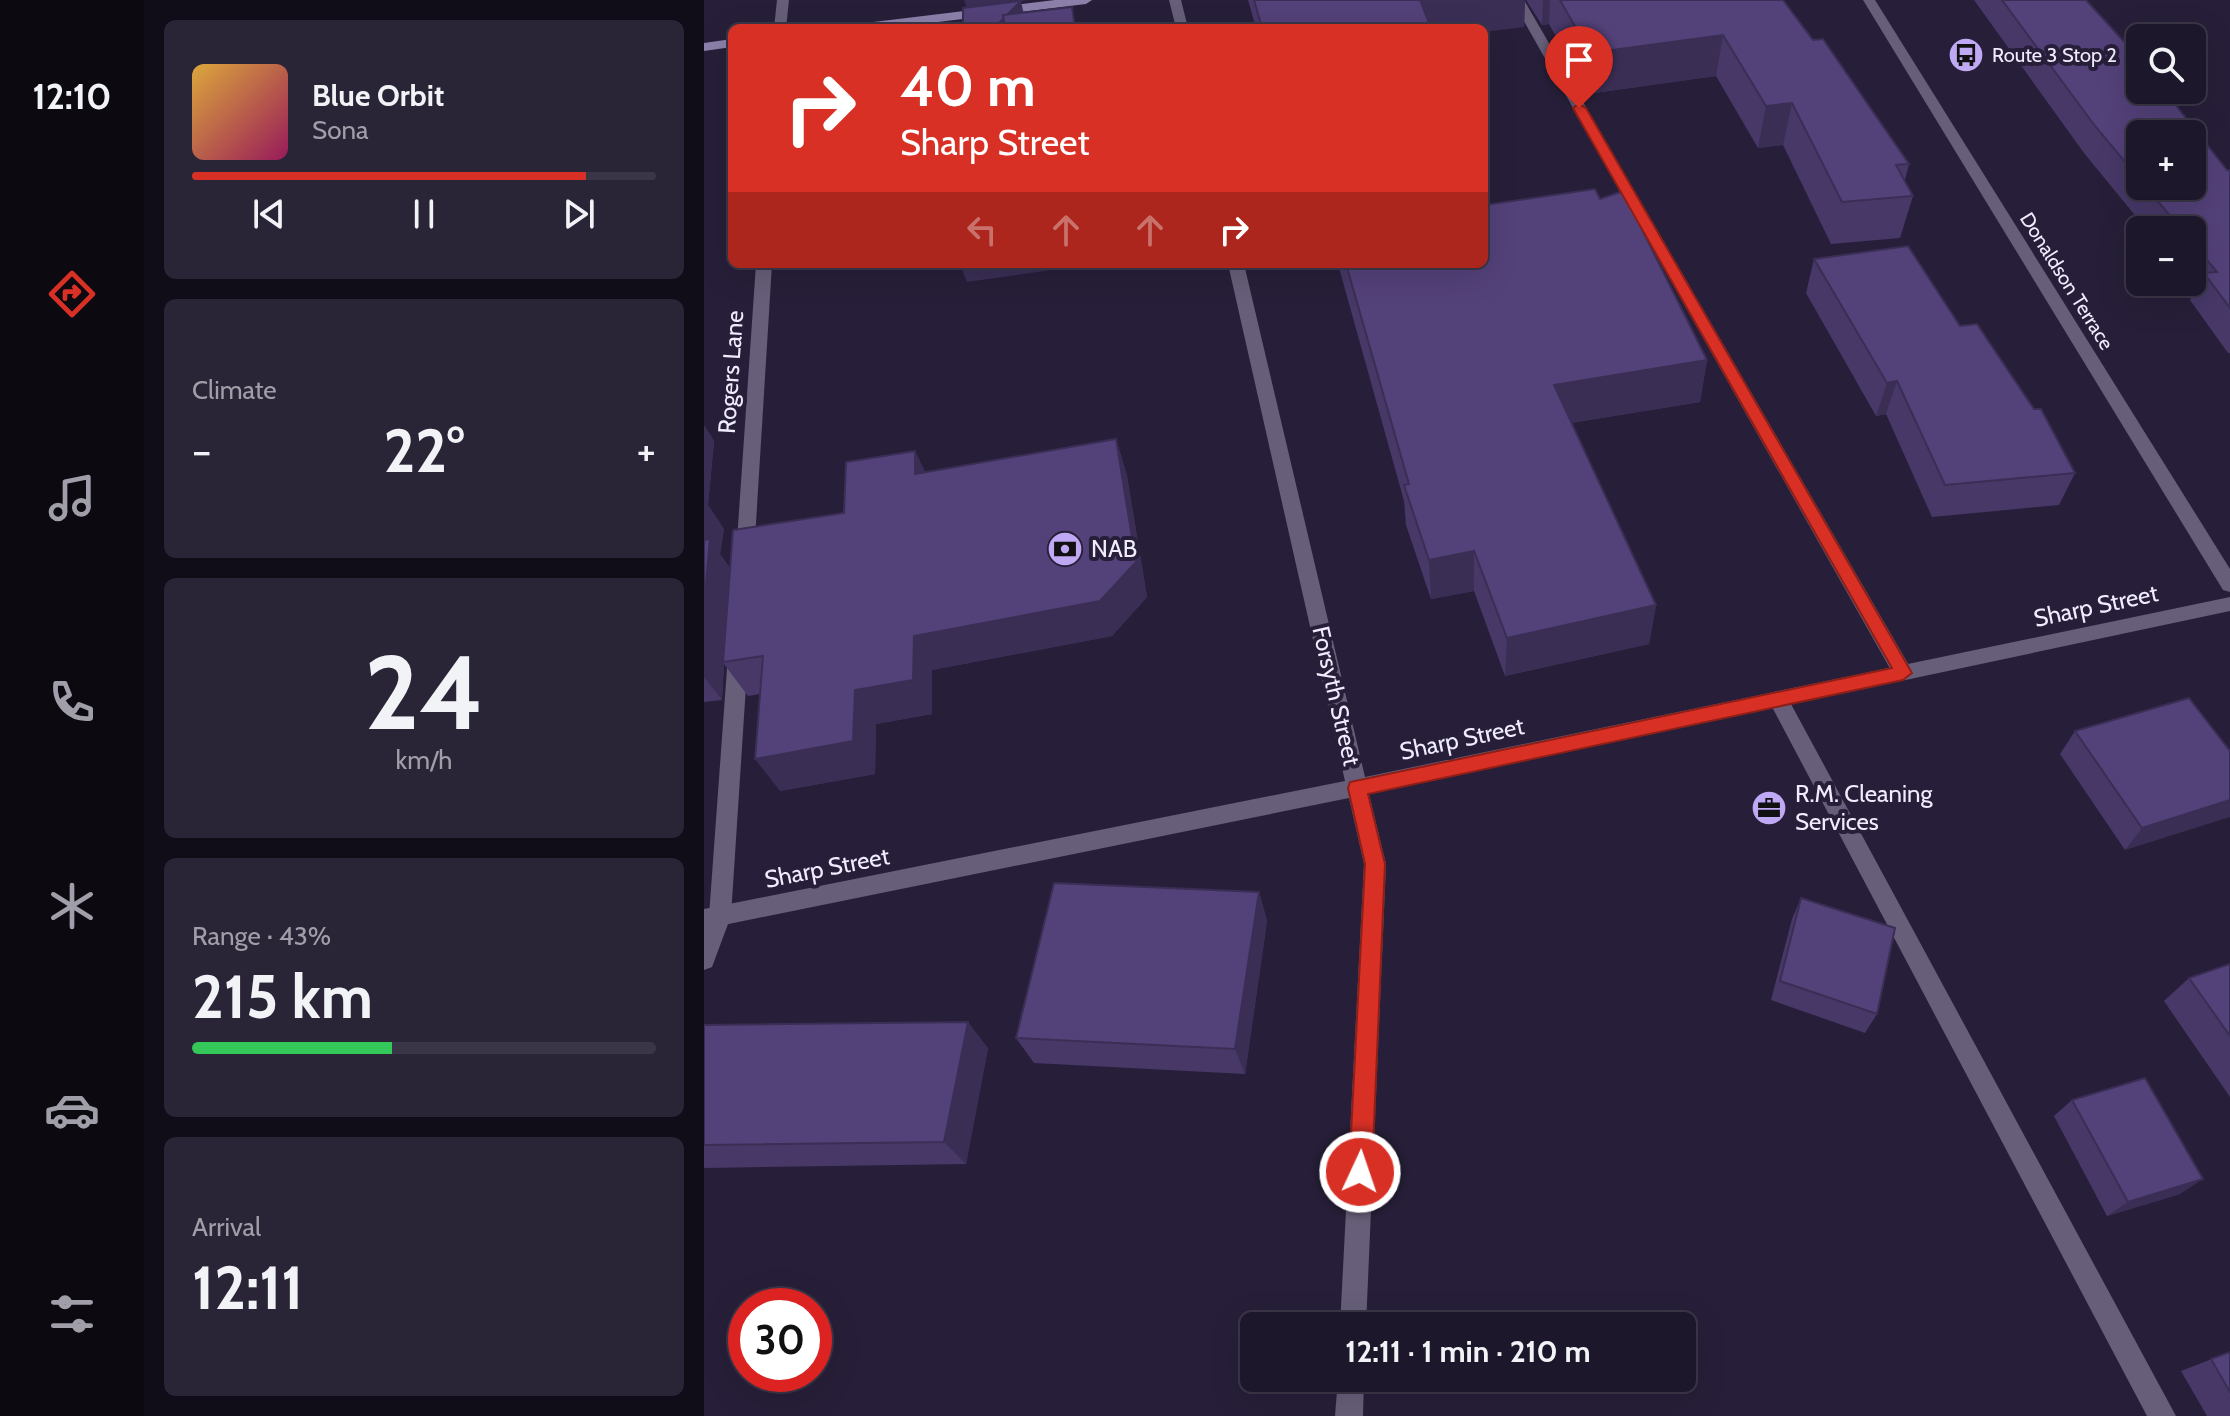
<!DOCTYPE html>
<meta charset="utf-8">
<style>
:root{--surface:#1d172b;--page:#2a2437;--text:#f1f3f6;--muted:#a09fa9;--line:#3b3647;--accent:#d93025}
body{margin:0;font-family:Cabin,sans-serif;background:var(--page);color:var(--text);height:100vh;display:flex;flex-direction:column;font-size:30px;white-space:nowrap}
*{box-sizing:border-box;margin:0}
p{font-size:26px;color:var(--muted)}
.icon{flex:none;width:44px;height:44px;fill:none;stroke:currentColor;stroke-width:2;stroke-linecap:round;stroke-linejoin:round}
.map{position:relative;flex:1;overflow:hidden}
.side{display:flex;flex-direction:column;gap:20px;padding:20px;background:#100d18;width:560px}
.side>*{flex:none}
.top-card{position:absolute;left:24px;top:24px;width:760px;height:244px;border-radius:12px;box-shadow:0 8px 32px #0002,0 0 0 2px var(--line);background:#d93025;color:#fff;overflow:hidden}
.buttons{position:absolute;left:1422px;top:24px;display:grid;gap:16px}
.buttons a{display:grid;place-items:center;width:80px;height:80px;border-radius:12px;background:var(--surface);box-shadow:0 8px 32px #0002,0 0 0 2px var(--line);font-size:40px}
.speed{position:absolute;left:24px;top:1288px;display:flex;gap:16px;font-size:40px;font-weight:700;text-align:center}
.speed>*{display:grid;place-content:center;width:104px;height:104px;border-radius:50%;background:var(--surface);box-shadow:0 8px 32px #0002,0 0 0 2px var(--line);line-height:1}
.speed .limit{border:12px solid #d22;background:#fff;color:#111}
.pin{position:absolute;display:grid;place-items:center;width:68px;height:68px;color:#fff;margin:-82px -34px;border-radius:50% 50% 50% 0;rotate:-45deg;box-shadow:0 0 8px #0007}
.pin .icon{rotate:45deg}
.me{position:absolute;width:88px;margin:-44px;rotate:3deg;stroke-linejoin:round;filter:drop-shadow(0 0 6px #0008)}
.turn{display:flex;align-items:center;gap:28px;height:168px;padding:0 40px;font-size:36px}
.turn .icon{width:104px;height:104px;stroke-width:2.5}
.turn b{display:block;font-size:56px;line-height:68px}
.lanes{display:flex;align-items:center;height:76px;padding:0 40px;background:#0003;justify-content:center;gap:40px;direction:ltr}
.lanes .off{opacity:.35}
.big{font-size:60px;font-weight:800;line-height:1.1}
.side .card{flex:1;display:flex;flex-direction:column;justify-content:center;gap:12px;min-width:0;padding:0 28px;border-radius:12px;background:var(--page)}
.side .dial{align-items:center;gap:0}
.dial b{font-size:104px;line-height:1}
.song{display:flex;align-items:center;gap:24px}
.cover{width:96px;height:96px;border-radius:12px;background:linear-gradient(135deg,hsl(40 70% 55%),hsl(330 70% 35%))}
.played{height:8px;border-radius:4px;background:linear-gradient(90deg,var(--accent) 85%,var(--line) 85%)}
.keys{display:flex;justify-content:space-around;direction:ltr}
.heat{display:flex;justify-content:space-between;align-items:center;font-size:44px;direction:ltr}
.charge{height:12px;border-radius:6px;background:linear-gradient(90deg,#34c759 43%,var(--line) 0)}
.trip{position:absolute;left:536px;top:1312px;width:456px;height:80px;border-radius:12px;background:var(--surface);box-shadow:0 8px 32px #0002,0 0 0 2px var(--line);font-weight:800;line-height:80px;text-align:center}
main{display:flex;flex:1;min-height:0}
.menu{display:flex;flex-direction:column;width:144px;justify-content:space-around;align-items:center;background:#0c0911;color:var(--muted)}
.menu .icon{width:56px;height:56px}
.menu .current{color:var(--accent)}
.menu b{font-size:36px;color:var(--text)}
.map>svg:first-child{display:block}
</style>
<main>
<nav class="menu">
<b>12:10</b>
<svg class="icon current" aria-label="directions" viewBox="0 0 24 24"><path d="M12 3l9 9-9 9-9-9zM9 14v-3h6M13 9l2 2-2 2"/></svg>
<svg class="icon" aria-label="music" viewBox="0 0 24 24"><path d="M9 18V5l10-2v13"/><circle cx="6" cy="18" r="3"/><circle cx="16" cy="16" r="3"/></svg>
<svg class="icon" aria-label="phone" viewBox="0 0 24 24"><path d="M5 4h4l2 5-3 2q2 4 5 5l2-3 5 2v4C11 20 4 13 5 4z"/></svg>
<svg class="icon" aria-label="climate" viewBox="0 0 24 24"><path d="M12 3v18M4 7l16 10M4 17L20 7"/></svg>
<svg class="icon" aria-label="car" viewBox="0 0 24 24"><path d="M5 17H2v-5l4-1 3-4h7l3 4 3 1v5h-3M9 17h6M6 11h13"/><circle cx="7" cy="17" r="2"/><circle cx="17" cy="17" r="2"/></svg>
<svg class="icon" aria-label="filters" viewBox="0 0 24 24"><path d="M4 7h16M4 17h16"/><circle cx="9" cy="7" r="2"/><circle cx="15" cy="17" r="2"/></svg>
</nav>
<section class="side">
<div class="card">
<div class="song"><i class="cover"></i><div><b>Blue Orbit</b><p>Sona</p></div></div>
<div class="played"></div>
<div class="keys"><svg class="icon" aria-label="previous" viewBox="0 0 24 24"><path d="M18 5L8 12l10 7zM5 5v14"/></svg><svg class="icon" aria-label="pause" viewBox="0 0 24 24"><path d="M8 5v14M16 5v14"/></svg><svg class="icon" aria-label="next" viewBox="0 0 24 24"><path d="M6 5l10 7-10 7zM19 5v14"/></svg></div>
</div>
<div class="card"><p>Climate</p>
<div class="heat"><a>−</a><b class="big">22°</b><a>+</a></div>
</div>
<div class="card dial"><b>24</b><p>km/h</p></div>
<div class="card"><p>Range · 43%</p><b class="big">215 km</b><div class="charge"></div></div>
<div class="card"><p>Arrival</p><b class="big">12:11</b></div>
</section>
<div class="map">
<svg width="1526" height="1416" viewBox="0 0 1526 1416">
<rect width="100%" height="100%" fill="#271f39"/>
<g fill="none" stroke-linecap="round" stroke-linejoin="round">
<g fill="#675f79" fill-rule="evenodd">
<polygon points="73,0 85,0 82,28 70,28"/>
<polygon points="808,0 820,0 1206,667 1209,673 1206,679 1192,679"/>
<polygon points="52,264 68,264 50,555 41,562 32,555"/>
<polygon points="34,647 41,650 44,655 27,916 8,967 0,970 0,929 5,916 24,655 27,650"/>
<polygon points="1074,691 1081,693 1472,1416 1443,1416 1067,705 1064,699 1067,693"/>
</g>
<g fill="#675f79" fill-rule="evenodd">
<polygon points="465,0 477,0 484,28 472,28"/>
<polygon points="1159,0 1171,0 1526,569 1526,592 1519,590"/>
<polygon points="524,264 540,264 661,777 1526,597 1526,611 665,794 682,864 662,1326 636,1326 660,864 645,798 0,929 0,909 641,781"/>
<polygon points="634,1378 660,1378 659,1416 631,1416"/>
</g>
<g fill="#8c80aa" fill-rule="evenodd">
<polygon points="351,0 388,0 382,4 185,28 147,28 153,24"/>
<polygon points="28,39 28,47 0,51 0,43"/>
</g>
</g>
<g fill="#473868" fill-rule="evenodd">
<polygon points="544,0 821,0 820,27 552,28"/>
<polygon points="822,0 1079,0 1205,164 1201,180 1209,196 1196,238 1127,244 1079,145 1054,148 1012,76 883,94 845,24 838,25"/>
<path d="M1270,0H1382L1523,170H1526V353H1524L1486,300L1491,290L1485,282H1488V230H1443L1380,153ZM1436,134L1488,186H1436Z"/>
<polygon points="896,199 1003,360 996,402 867,423 952,605 945,644 801,676 770,591 727,599 702,525 700,501 634,264 780,264"/>
<polygon points="1110,259 1256,326 1371,473 1355,505 1228,517 1182,414 1172,416 1102,293"/>
<polygon points="0,425 10,441 4,505 20,529 16,554 26,568 140,513 211,451 221,472 412,439 423,476 443,597 408,636 228,670 228,714 172,724 171,774 76,791 56,694 44,696 20,664 18,700 0,702"/>
<polygon points="1371,731 1526,751 1421,850 1356,754"/>
<polygon points="555,892 563,921 541,1074 330,1063 312,1038"/>
<polygon points="1097,898 1173,1014 1161,1033 1067,1000 1088,919"/>
<polygon points="1526,964 1526,1097 1460,1001 1485,978"/>
<polygon points="0,1025 284,1048 262,1164 0,1168"/>
<polygon points="1368,1100 1476,1194 1403,1216 1350,1116"/>
<polygon points="1526,1352 1526,1416 1503,1416 1477,1371"/>
</g>
<g fill="#3a2e55">
<polygon points="260,0 326,0 317,1 320,15 307,28 290,28 263,8"/>
<polygon points="715,0 821,0 820,27 780,32 780,28 716,28"/>
<polygon points="839,0 846,0 845,24 838,25"/>
<polygon points="1019,35 1012,76 883,94 886,53"/>
<polygon points="1088,103 1079,145 1054,148 1062,106"/>
<polygon points="256,264 391,264 263,282"/>
<polygon points="1003,360 996,402 847,426 850,385"/>
<polygon points="1193,381 1182,414 1172,416 1183,383"/>
<polygon points="0,425 10,441 4,505 20,529 16,554 27,570 19,662 20,664 18,700 0,677"/>
<polygon points="412,439 423,476 443,597 408,636 228,670 228,714 172,724 171,774 76,791 51,759 151,690 210,636"/>
<polygon points="211,451 228,488 211,474"/>
<polygon points="770,551 770,591 727,599 725,560"/>
<polygon points="952,605 945,644 801,676 803,638"/>
<polygon points="1526,800 1526,817 1421,850 1438,828"/>
<polygon points="555,892 563,921 541,1074 531,1049"/>
<polygon points="264,1022 284,1048 262,1164 240,1142"/>
<polygon points="1499,1179 1476,1194 1403,1216 1424,1202"/>
</g>
<g fill="#534179" stroke="#3a2e55" stroke-width="2">
<polygon points="550,0 716,0 727,28 558,28"/>
<polygon points="856,0 1079,0 1109,40 1119,39 1205,164 1192,165 1209,196 1138,202 1088,103 1062,106 1019,35 886,53"/>
<polygon points="1298,0 1382,0 1436,59 1436,90 1460,90 1523,170 1526,170 1526,308 1500,273 1513,272 1488,242 1488,230 1478,230 1441,186 1488,186 1488,134 1436,134 1436,180 1391,126"/>
<polygon points="317,1 303,15 299,15 300,18 290,28 259,28 259,8"/>
<polygon points="368,7 371,28 301,28 299,15"/>
<polygon points="891,189 896,199 919,191 1003,360 850,385 952,605 803,638 770,551 725,560 700,485 705,484 642,264 780,264 780,205"/>
<polygon points="1204,246 1256,326 1273,324 1330,409 1337,409 1371,473 1241,485 1193,381 1183,383 1110,259"/>
<polygon points="412,439 432,562 396,601 210,636 209,680 151,690 149,741 51,759 59,656 19,662 29,530 140,513 142,462 211,451 211,474"/>
<polygon points="6,539 0,607 0,540"/>
<polygon points="1485,698 1526,751 1526,800 1438,828 1371,731"/>
<polygon points="350,883 555,892 531,1049 312,1038"/>
<polygon points="1097,898 1191,928 1173,1014 1076,981"/>
<polygon points="1526,964 1526,1036 1485,978"/>
<polygon points="264,1022 240,1142 0,1145 0,1025"/>
<polygon points="1441,1078 1499,1179 1424,1202 1368,1100"/>
<polygon points="1526,1352 1526,1392 1507,1359"/>
</g>
<polygon fill="#d93025" stroke="#8d1f18" stroke-width="2" points="875,104 882,108 1208,673 1199,680 664,794 681,864 668,1172 664,1180 656,1183 648,1180 645,1172 661,864 644,788 646,782 1188,668 869,108"/>
<defs>
<symbol id="bus-disc" viewBox="-11 -11 22 22"><circle r="9.5" fill="#bfa8f4" stroke="#271f39"/><path d="M-5-6H5V4H4V6H2V4H-2V6H-4V4H-5ZM-3.5-4V0h7V-4ZM-3.5 1.2v1.5H-2V1.2ZM2 1.2v1.5H3.5V1.2Z" fill="#111"/></symbol>
<symbol id="bank-disc" viewBox="-11 -11 22 22"><circle r="9.5" fill="#bfa8f4" stroke="#271f39"/><path d="M-6-4H6V4H-6ZM0-2.3a2.3 2.3 0 1 0 0 4.6a2.3 2.3 0 1 0 0-4.6Z" fill="#111"/></symbol>
<symbol id="office-disc" viewBox="-11 -11 22 22"><circle r="9.5" fill="#bfa8f4" stroke="#271f39"/><path d="M-6-3h4V-5.5h4V-3h4V5H-6ZM-1-4.5V-3h2v-1.5ZM-6 0V1H6V0Z" fill="#111"/></symbol>
</defs>
<g fill-rule="evenodd">
<use href="#bus-disc" x="1242" y="35" width="40" height="40"/>
<use href="#bank-disc" x="341" y="529" width="40" height="40"/>
<use href="#office-disc" x="1045" y="788" width="40" height="40"/>
</g>
<g text-anchor="middle" stroke-width="8" stroke-linejoin="round" paint-order="stroke">
<g font-size="20" fill="#f0ecfe" stroke="#271f39" text-anchor="start">
<text x="1288" y="62">Route 3 Stop 2</text>
</g>
<g font-size="20" fill="#f0ecfe" stroke="#271f39">
<text transform="translate(1363 281) rotate(58)" y="7">Donaldson Terrace</text>
</g>
<g font-size="24" fill="#f0ecfe" stroke="#271f39">
<text transform="translate(27 372) rotate(-86)" y="8">Rogers Lane</text>
<text transform="translate(1392 606) rotate(-12)" y="8">Sharp Street</text>
<text transform="translate(632 696) rotate(77)" y="8">Forsyth Street</text>
<text transform="translate(758 739) rotate(-12)" y="8">Sharp Street</text>
<text transform="translate(123 868) rotate(-11)" y="8">Sharp Street</text>
</g>
<g font-size="24" fill="#f0ecfe" stroke="#271f39" text-anchor="start">
<text x="387" y="557">NAB</text>
<text x="1091" y="802">R.M. Cleaning<tspan x="1091" dy="28">Services</tspan></text>
</g>
</g>
</svg>
<div class="buttons">
<a><svg class="icon" aria-label="search" viewBox="0 0 24 24"><circle cx="10" cy="10" r="6"/><path d="M15 15l6 6"/></svg></a>
<a>+</a>
<a>−</a>
</div>
<div class="speed"><div class="limit">30</div></div>
<div class="pin" style="left:875px;top:108px;background:#d93025"><svg class="icon" aria-label="arrive" viewBox="0 0 24 24"><path d="M6 21V4h12l-3 4 3 4H6"/></svg></div>
<svg class="me" style="left:656px;top:1172px" viewBox="-20 -20 40 40"><circle r="17" fill="#d93025" stroke="#fff" stroke-width="3"/><path d="M0-11L8 9 0 5-8 9z" fill="#fff"/></svg>
<div class="trip">12:11 · 1 min · 210 m</div>
<div class="top-card">
<div class="turn"><svg class="icon" aria-label="right" viewBox="0 0 24 24"><path d="M7 20v-9h11M14 6l5 5-5 5"/></svg><div><b>40 m</b>Sharp Street</div></div>
<div class="lanes"><svg class="icon off" aria-label="left" viewBox="0 0 24 24"><path d="M17 20v-9H6M10 6l-5 5 5 5"/></svg><svg class="icon off" aria-label="ahead" viewBox="0 0 24 24"><path d="M12 20V5M6 11l6-6 6 6"/></svg><svg class="icon off" aria-label="ahead" viewBox="0 0 24 24"><path d="M12 20V5M6 11l6-6 6 6"/></svg><svg class="icon" aria-label="right" viewBox="0 0 24 24"><path d="M7 20v-9h11M14 6l5 5-5 5"/></svg></div>
</div>
</div>
</main>
